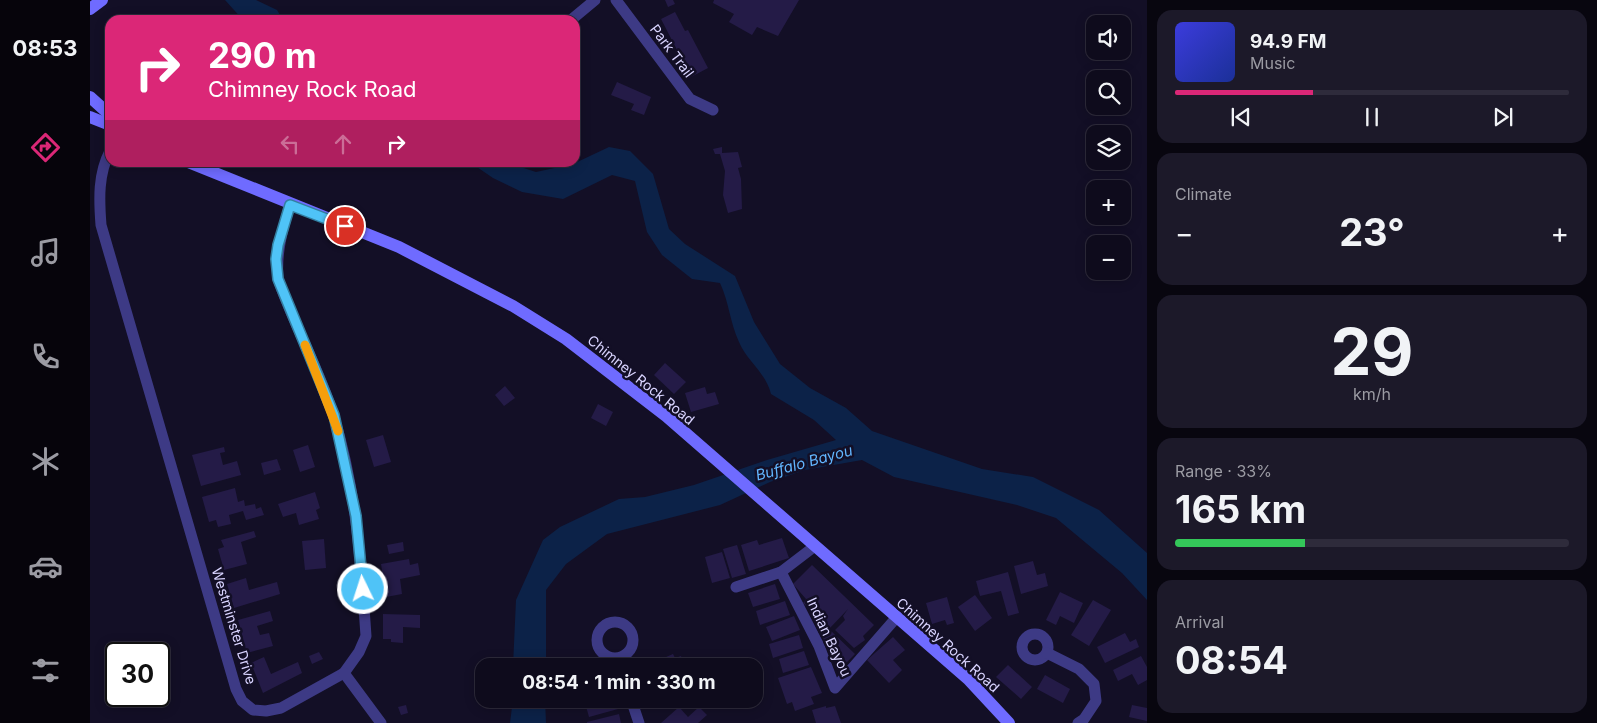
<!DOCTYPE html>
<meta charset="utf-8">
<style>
:root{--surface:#0e0b1c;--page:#1c1929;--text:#f1f3f6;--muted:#9b9ba3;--line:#2e2b3b;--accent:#db2777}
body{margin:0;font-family:Inter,sans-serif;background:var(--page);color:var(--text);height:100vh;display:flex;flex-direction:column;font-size:19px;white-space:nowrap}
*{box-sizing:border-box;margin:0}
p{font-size:16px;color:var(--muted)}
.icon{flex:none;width:28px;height:28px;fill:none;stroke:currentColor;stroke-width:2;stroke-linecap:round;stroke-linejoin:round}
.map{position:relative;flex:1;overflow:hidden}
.side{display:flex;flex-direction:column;gap:10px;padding:10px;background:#08060f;width:450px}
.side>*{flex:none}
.top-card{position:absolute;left:15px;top:15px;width:475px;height:152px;border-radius:15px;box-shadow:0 2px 12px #0003,0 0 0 1px var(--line);background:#db2777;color:#fff;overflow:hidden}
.fabs{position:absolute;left:996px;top:15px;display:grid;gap:10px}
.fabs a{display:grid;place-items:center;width:45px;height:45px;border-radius:10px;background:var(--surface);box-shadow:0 2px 12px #0003,0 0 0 1px var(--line);font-size:25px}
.speed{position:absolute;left:15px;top:642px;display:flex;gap:10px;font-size:25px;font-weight:700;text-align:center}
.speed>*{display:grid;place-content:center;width:65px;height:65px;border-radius:50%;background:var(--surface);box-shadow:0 2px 12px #0003,0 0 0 1px var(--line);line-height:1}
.speed .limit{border:2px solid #111;border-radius:8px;background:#fff;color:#111}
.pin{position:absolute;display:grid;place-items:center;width:42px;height:42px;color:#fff;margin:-21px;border:2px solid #fff;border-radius:50%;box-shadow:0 1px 5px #0007}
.me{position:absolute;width:55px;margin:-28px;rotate:356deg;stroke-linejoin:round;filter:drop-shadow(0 0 4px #0008)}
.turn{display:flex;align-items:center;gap:18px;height:105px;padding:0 20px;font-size:22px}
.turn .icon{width:65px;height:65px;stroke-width:2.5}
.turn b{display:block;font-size:35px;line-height:42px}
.lanes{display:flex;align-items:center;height:48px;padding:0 20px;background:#0003;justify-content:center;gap:25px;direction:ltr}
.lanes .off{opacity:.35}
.big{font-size:38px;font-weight:700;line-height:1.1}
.side .tile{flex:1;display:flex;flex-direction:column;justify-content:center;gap:8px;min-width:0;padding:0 18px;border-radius:15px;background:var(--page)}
.side .dial{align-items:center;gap:0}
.dial b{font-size:65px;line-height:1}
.song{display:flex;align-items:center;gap:15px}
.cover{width:60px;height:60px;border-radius:8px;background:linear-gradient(135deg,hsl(240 70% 55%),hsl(230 70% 35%))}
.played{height:5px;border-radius:2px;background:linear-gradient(90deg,var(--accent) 35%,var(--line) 35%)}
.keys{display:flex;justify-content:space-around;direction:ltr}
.heat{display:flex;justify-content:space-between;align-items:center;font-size:28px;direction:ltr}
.charge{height:8px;border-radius:4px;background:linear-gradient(90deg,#34c759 33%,var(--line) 0)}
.trip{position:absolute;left:385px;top:658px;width:288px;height:50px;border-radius:15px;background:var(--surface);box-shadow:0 2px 12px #0003,0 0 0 1px var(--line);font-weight:700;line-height:50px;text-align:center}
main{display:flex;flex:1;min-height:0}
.dock{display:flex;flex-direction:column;width:90px;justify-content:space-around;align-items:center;background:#06040b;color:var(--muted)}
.dock .icon{width:35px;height:35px}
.dock .selected{color:var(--accent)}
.dock b{font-size:22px;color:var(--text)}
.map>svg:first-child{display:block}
</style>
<main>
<nav class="dock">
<b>08:53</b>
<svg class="icon selected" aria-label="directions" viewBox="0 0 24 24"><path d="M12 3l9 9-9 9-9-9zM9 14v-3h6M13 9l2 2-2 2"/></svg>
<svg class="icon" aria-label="music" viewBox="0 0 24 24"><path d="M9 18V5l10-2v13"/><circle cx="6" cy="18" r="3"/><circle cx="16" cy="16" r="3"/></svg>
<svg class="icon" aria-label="phone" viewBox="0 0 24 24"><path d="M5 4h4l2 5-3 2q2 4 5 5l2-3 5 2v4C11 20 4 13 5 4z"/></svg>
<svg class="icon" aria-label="climate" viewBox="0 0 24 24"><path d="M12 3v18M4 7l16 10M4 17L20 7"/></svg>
<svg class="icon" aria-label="car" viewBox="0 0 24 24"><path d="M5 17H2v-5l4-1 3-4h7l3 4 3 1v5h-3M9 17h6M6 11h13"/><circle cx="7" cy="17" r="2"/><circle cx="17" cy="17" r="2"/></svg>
<svg class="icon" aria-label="filters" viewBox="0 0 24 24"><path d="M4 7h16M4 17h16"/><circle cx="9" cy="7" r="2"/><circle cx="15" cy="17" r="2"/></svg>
</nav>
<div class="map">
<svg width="1057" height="723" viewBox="0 0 1057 723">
<rect width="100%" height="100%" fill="#130f26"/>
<g fill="#0c2248">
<polygon points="135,0 166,0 187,10 193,20 153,20"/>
<path d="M519,147L540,151L563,174L579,229L595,244L645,276L664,322L690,364L720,388L756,408L782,431L892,469L943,477L1009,510L1057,553V600L1032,573L966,518L927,505L804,477L772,460L715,470L680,482L630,505L517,534L476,564L456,590V666H423L426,600L453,540L470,527L529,499L555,497L604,485L677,460L746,440L724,420L681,394C676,373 657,361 649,342C640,323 639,302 630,283L602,279L572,255L557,232L545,181L522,175L473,199L432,192L403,178L381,163H418L446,172L483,164Z"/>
<polygon points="423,699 455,699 456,723 420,723"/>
</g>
<g fill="#241b47">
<polygon points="575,0 583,0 585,4 578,7"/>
<polygon points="624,0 709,0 688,36 667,27 662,35 639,22 644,14 623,3"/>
<polygon points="585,12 595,31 598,30 618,68 601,77 571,19"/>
<polygon points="527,82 561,97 554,115 541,110 544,104 521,95"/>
<polygon points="632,147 632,153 648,152 652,167 648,168 651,179 652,209 638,213 633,195 635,171 630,154 625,154 623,149"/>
<polygon points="575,363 596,382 584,394 564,375"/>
<polygon points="415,386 425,398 414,406 405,395"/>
<polygon points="615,387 617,394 625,392 629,404 601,412 595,393"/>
<polygon points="508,404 523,412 516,426 501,418"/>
<polygon points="293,435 301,462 284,467 276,440"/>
<polygon points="218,445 225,467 210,472 203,450"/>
<polygon points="134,447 135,452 130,453 133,465 147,461 151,475 111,486 102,455"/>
<polygon points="187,459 191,470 174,475 171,463"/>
<polygon points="145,488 148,502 154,500 155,506 165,504 166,509 171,507 174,515 156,520 153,511 139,515 141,524 128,527 126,520 119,522 112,497"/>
<polygon points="225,492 230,508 226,510 229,519 209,525 206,513 193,517 188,504"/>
<polygon points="164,531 166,537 151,542 157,564 134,570 128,549 134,547 131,540"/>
<polygon points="692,538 699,558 659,571 651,545 667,540 669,545"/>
<polygon points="234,539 236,568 215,570 212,541"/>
<polygon points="313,542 314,551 299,554 297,545"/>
<polygon points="647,545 656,574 642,578 633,549"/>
<polygon points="632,552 640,578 622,583 615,557"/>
<polygon points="319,559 320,565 328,563 330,575 310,579 312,594 296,597 291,564"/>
<polygon points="943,561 947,575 955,573 958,586 931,594 924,566"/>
<polygon points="722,565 784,625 773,636 775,640 764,648 745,630 755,620 753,616 758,609 739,629 765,654 750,669 745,663 749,659 740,650 728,630 731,626 724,620 728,613 725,614 713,603 716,599 703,584"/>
<polygon points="918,572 929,613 918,616 911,591 890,596 886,581"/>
<polygon points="156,578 159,590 187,582 190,594 144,608 137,584"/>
<polygon points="685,584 690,599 663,607 658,593"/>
<polygon points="970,592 993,603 984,623 970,616 966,625 956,620"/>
<polygon points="885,595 902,618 885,631 868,607"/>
<polygon points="857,597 864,623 857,625 855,620 842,624 836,603"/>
<polygon points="1003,600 1021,610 999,646 981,635"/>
<polygon points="695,601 700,615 670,625 666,611"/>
<polygon points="180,611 183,621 167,626 170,635 179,633 183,646 157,653 148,620"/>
<polygon points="293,614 330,615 330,628 313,627 313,643 301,642 301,639 293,639"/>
<polygon points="704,616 710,630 682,641 676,627"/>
<polygon points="1035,633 1040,642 1046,639 1049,647 1015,663 1007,647"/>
<polygon points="709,635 713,648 683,658 679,644"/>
<polygon points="803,637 815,650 803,660 812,670 799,683 777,660"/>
<polygon points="714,651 719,665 693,673 689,659"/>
<polygon points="229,652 233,659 222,664 219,656"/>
<polygon points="583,654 585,658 591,656 594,663 587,666 555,666"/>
<polygon points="1051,656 1057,667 1057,680 1048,685 1042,674 1028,681 1023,670"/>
<polygon points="174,657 181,674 208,662 212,673 173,693 161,663"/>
<polygon points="918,665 942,687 931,699 906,677"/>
<polygon points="721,667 732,693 721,697 724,704 705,711 702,702 697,704 688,678"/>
<polygon points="955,675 980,689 973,703 947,689"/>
<polygon points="494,699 525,699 528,709 499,717"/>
<polygon points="316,705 318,713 311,715 308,707"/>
<polygon points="1042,705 1057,708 1057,721 1039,717"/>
<polygon points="736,706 736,708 745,706 751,723 726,723 722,710"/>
<polygon points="589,707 598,717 609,707 617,715 608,723 571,723"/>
<polygon points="529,714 531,723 497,723 497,722"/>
</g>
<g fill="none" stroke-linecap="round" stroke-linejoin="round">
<g stroke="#3d3a85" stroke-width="11">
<polyline points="526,0 600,99 623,110"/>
<polyline points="481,20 505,0"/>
<path d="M20,151C8,174 9,199 11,225L146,689L152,701L163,710L176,711L191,708L254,673L269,652L276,636C271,562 266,489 244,417C230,370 204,326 188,279C186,252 192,231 200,205"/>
<polyline points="691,572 729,646 745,688 806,618"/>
<polyline points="646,587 691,572 725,546"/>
<circle cx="525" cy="640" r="18"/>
<circle cx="945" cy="647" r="13"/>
<polyline points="957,653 989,669 1004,684 1006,701 994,719 988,723"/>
<polyline points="254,673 291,723"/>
<polyline points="541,699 549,723"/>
</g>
<g stroke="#6f6bff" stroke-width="12">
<polyline points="0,9 12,0"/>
<polyline points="0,97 20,115"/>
<polyline points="0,117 20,125"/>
<polyline points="98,162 309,247 423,306 476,339 576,416 878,679 919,723"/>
</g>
</g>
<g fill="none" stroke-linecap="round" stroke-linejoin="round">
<defs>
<polyline id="route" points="255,226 200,205 188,245 186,259 188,279 244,415 266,516 273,589"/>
</defs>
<use href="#route" stroke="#337fa1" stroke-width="12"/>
<use href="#route" stroke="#4fc3f7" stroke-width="9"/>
<polyline stroke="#f59e0b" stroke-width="9" points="215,345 248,431"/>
</g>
<g text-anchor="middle" stroke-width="5" stroke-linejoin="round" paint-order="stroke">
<g font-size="14" fill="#d9d4ff" stroke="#130f26">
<text transform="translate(582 51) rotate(53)" y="5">Park Trail</text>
<text transform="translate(551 380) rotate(39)" y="5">Chimney Rock Road</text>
<text transform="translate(144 626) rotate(73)" y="5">Westminster Drive</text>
<text transform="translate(739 637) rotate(65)" y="5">Indian Bayou</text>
<text transform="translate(858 645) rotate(42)" y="5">Chimney Rock Road</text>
</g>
<g font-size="15" font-style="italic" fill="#62b6ff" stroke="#130f26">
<text transform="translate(714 463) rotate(-15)" y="5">Buffalo Bayou</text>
</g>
</g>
</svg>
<div class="fabs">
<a><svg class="icon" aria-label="sound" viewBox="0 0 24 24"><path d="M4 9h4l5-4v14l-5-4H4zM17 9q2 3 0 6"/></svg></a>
<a><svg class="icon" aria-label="search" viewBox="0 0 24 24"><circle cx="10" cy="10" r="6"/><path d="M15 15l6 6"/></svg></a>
<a><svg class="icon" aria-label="layers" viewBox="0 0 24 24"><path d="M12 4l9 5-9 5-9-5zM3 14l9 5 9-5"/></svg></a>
<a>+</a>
<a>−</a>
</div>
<div class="speed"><div class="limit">30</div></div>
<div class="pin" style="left:255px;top:226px;background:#d93025"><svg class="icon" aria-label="arrive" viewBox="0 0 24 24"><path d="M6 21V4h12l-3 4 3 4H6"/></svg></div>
<svg class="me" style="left:273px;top:589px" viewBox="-20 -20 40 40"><circle r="17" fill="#4fc3f7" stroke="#fff" stroke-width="3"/><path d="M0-11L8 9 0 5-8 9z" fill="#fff"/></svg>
<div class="trip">08:54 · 1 min · 330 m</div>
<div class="top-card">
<div class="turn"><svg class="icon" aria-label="right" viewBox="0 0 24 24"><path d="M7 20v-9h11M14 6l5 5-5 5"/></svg><div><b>290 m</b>Chimney Rock Road</div></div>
<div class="lanes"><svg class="icon off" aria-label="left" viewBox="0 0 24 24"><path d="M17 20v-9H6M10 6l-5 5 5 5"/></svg><svg class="icon off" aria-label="ahead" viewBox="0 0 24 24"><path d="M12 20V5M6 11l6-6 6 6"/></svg><svg class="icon" aria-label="right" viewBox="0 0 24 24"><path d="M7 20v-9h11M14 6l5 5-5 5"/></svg></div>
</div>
</div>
<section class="side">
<div class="tile">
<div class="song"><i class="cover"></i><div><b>94.9 FM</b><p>Music</p></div></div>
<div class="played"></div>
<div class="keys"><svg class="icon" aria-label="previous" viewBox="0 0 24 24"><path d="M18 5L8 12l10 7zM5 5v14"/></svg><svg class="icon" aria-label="pause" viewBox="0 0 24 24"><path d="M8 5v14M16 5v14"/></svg><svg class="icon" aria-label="next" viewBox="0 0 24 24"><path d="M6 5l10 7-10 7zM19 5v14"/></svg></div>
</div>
<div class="tile"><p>Climate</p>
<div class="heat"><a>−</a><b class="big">23°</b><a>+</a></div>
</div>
<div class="tile dial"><b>29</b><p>km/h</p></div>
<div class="tile"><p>Range · 33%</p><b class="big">165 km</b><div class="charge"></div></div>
<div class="tile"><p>Arrival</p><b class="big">08:54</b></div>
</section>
</main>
